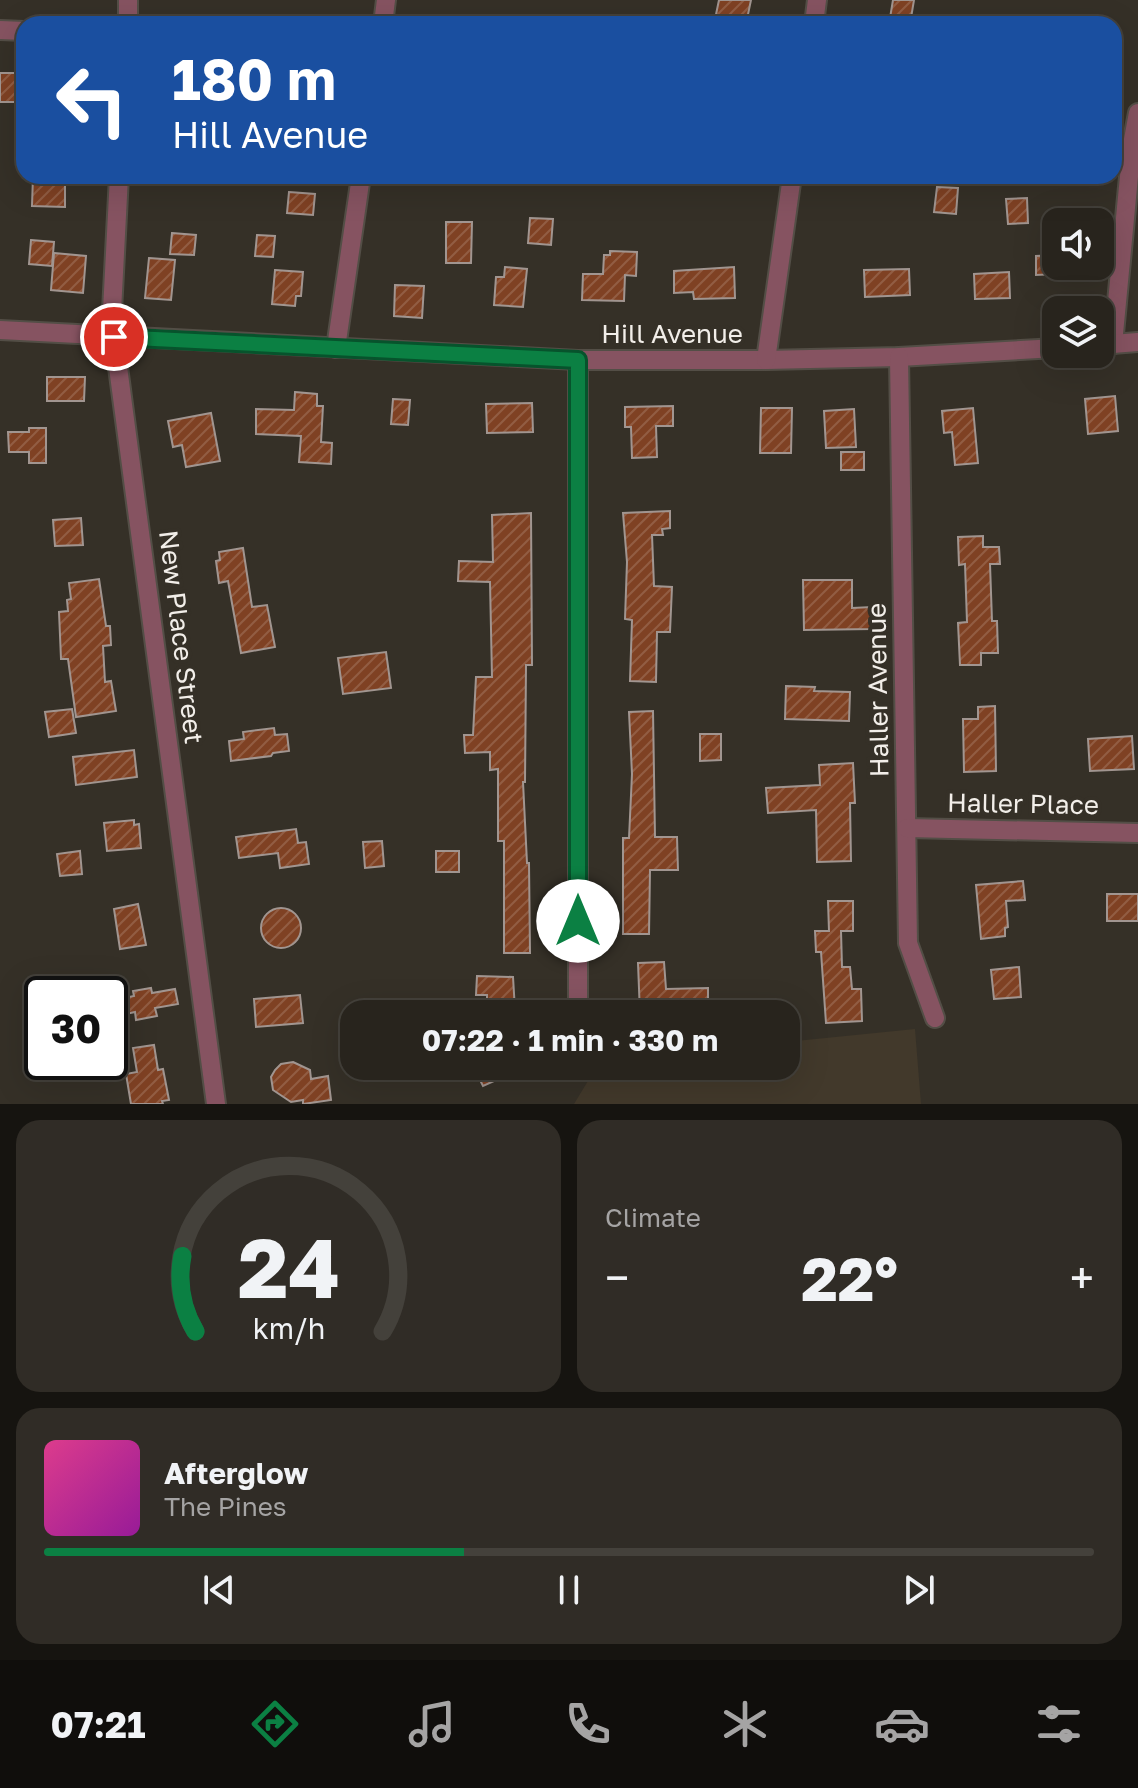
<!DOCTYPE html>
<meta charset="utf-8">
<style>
:root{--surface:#28241d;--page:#302c26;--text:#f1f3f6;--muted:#a5a4a4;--line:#44413b;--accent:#0b8043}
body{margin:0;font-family:"Golos Text",sans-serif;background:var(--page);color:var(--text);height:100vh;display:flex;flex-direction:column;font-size:30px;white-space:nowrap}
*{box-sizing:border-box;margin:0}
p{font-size:26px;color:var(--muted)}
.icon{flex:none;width:44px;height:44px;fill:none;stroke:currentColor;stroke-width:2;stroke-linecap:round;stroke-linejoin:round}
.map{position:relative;height:1104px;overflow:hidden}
.sheet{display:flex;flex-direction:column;gap:16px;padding:16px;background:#161410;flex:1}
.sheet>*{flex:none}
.top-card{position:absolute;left:16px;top:16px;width:1106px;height:168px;border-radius:24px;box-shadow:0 8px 32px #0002,0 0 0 2px var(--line);background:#1a4fa0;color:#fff;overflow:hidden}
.tools{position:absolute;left:1042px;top:208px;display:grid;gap:16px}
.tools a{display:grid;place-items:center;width:72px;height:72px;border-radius:16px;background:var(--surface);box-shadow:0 8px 32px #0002,0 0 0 2px var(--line);font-size:40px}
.speed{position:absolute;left:24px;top:976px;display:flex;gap:16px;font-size:40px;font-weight:700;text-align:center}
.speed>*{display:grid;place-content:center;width:104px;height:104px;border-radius:50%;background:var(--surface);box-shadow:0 8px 32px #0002,0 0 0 2px var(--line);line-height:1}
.speed .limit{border:4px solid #111;border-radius:12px;background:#fff;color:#111}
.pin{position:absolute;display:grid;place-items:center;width:68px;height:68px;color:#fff;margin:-34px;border:4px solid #fff;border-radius:50%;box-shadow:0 2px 8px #0007}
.me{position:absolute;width:88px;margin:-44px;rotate:0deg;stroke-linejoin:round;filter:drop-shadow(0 0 6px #0008)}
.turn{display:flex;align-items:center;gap:28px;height:168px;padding:0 24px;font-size:36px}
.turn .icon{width:104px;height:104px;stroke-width:2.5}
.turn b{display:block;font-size:56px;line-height:68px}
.big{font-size:60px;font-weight:700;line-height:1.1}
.sheet .widget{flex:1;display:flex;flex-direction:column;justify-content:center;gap:12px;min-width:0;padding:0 28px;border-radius:24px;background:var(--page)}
.sheet .dial{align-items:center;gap:0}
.dial svg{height:208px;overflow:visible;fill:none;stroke:var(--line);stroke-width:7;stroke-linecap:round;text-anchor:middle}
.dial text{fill:var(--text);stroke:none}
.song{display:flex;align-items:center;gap:24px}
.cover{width:96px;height:96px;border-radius:12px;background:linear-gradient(135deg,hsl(330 70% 55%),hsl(300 70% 35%))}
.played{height:8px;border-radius:4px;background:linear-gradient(90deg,var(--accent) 40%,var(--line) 40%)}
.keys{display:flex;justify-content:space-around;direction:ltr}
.heat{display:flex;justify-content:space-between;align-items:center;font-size:44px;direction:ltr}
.sheet .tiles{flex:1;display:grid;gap:16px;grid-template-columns:1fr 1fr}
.widget:last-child{grid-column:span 2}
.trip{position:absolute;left:340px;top:1000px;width:460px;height:80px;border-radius:24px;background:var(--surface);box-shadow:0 8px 32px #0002,0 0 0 2px var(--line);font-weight:700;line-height:80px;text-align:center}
.dock{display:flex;height:128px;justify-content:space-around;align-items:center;background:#100e0c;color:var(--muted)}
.dock .icon{width:56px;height:56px}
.dock .selected{color:var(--accent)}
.dock b{font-size:36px;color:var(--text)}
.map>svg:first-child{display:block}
</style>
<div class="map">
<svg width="1138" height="1104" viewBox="0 0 1138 1104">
<defs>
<pattern id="building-hatch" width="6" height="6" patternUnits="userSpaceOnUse" patternTransform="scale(2)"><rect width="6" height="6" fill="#7f4123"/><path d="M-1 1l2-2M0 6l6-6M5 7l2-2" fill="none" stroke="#925d43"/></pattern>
</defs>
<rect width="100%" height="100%" fill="#353027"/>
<polygon fill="#42392b" points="915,1029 921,1104 574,1104 597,1066 786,1066 786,1042"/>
<g fill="url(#building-hatch)" stroke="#a19590" stroke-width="2">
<polygon points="719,0 751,0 746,24 714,24"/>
<polygon points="893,0 914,0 910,24 889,24"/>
<rect x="0" y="73" width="24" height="29"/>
<polygon points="33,176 65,176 65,207 32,206"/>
<polygon points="937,187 958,188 956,214 934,212"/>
<polygon points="289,192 315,194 313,215 287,213"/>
<polygon points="1027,198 1028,223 1008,224 1006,199"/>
<polygon points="530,218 553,219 551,245 528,243"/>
<polygon points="446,222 472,222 471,263 446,263"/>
<polygon points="172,233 196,235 194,255 170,254"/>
<polygon points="257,235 275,236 273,257 255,256"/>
<polygon points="31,240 54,242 52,266 29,264"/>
<polygon points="610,251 637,252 636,276 625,275 624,301 582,300 583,274 603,274 604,255 610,255"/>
<polygon points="54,253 86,256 83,293 51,290"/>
<polygon points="1056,255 1056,274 1036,275 1036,256"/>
<polygon points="149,258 175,260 171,300 145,298"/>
<polygon points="505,267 527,269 523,307 494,305 496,277 504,277"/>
<polygon points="734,267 735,298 694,299 693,292 674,293 674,271"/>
<polygon points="909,269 910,295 865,297 864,270"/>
<polygon points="275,270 303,272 301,296 296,296 295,306 272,304"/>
<polygon points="1009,272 1010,298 975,299 974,274"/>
<polygon points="395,285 424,286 422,318 394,316"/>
<polygon points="47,377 85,377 84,401 47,401"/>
<polygon points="295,392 317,394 317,406 323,406 321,442 332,443 331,464 299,462 301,436 256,434 256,409 294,410"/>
<polygon points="1115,396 1118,431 1088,434 1085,399"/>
<polygon points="393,399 410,400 408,425 391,424"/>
<polygon points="532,403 533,432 487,433 486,404"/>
<polygon points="673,406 673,426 656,426 657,457 632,458 631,427 625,427 625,407"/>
<polygon points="761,408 792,408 791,453 760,453"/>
<polygon points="973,408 978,463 955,465 952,432 944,433 942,411"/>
<polygon points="854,409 856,447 826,448 824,411"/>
<polygon points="211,413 220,461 186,467 182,445 173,447 168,421"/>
<polygon points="29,428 46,428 46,463 29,463 29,452 9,452 8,432 29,432"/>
<rect x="841" y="452" width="23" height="18"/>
<polygon points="670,511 670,528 662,529 663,535 652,535 654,586 672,587 670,632 657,632 656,682 630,681 632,620 625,619 627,562 623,513"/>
<polygon points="531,513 532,665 526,665 525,782 523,782 527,863 529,863 530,953 504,953 504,841 498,841 498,769 490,770 490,752 465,753 464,735 473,735 476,677 492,677 490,582 458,581 459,561 493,562 492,515"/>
<polygon points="81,518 83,545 55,546 53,520"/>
<polygon points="983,536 983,547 999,547 1000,564 990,564 992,621 997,621 998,653 981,653 981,665 960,665 958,623 967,622 965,564 959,565 958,537"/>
<polygon points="243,548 252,607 267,605 275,647 241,653 228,581 219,583 216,561 220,560 219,552"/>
<polygon points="99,579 106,626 110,626 111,645 103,646 105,682 111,681 116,711 76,717 68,659 61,659 59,612 68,611 67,600 71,599 69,583"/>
<polygon points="803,580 852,580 852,608 872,607 872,629 804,630"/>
<polygon points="386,652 391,688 343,694 338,658"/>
<polygon points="786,686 815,687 814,691 850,692 849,721 785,719"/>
<polygon points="995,706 996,771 964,772 963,719 978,719 978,707"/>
<polygon points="72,709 76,733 49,737 45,712"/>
<polygon points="653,711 655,837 677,837 678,870 650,870 649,934 623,934 623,838 629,838 632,774 629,712"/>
<polygon points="274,728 275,735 287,734 289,751 273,753 271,756 231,761 229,741 244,739 243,732"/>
<polygon points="700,734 721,734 721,760 700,761"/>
<polygon points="1132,736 1134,769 1090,771 1088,739"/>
<polygon points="134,750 137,777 76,785 73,757"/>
<polygon points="853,763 855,803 850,803 851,861 817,862 816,810 768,813 766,788 820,785 819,765"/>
<polygon points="134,820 134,825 139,824 141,848 107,851 104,823"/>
<polygon points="296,829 298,843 306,842 309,864 280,868 278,853 239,858 236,837"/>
<polygon points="382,841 384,866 365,868 363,842"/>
<polygon points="80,851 82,874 60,876 57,854"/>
<rect x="436" y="851" width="23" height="21"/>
<polygon points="1023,881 1025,900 1006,901 1008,927 1005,928 1005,936 981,939 976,885"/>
<rect x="1107" y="894" width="31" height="27"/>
<polygon points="828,901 853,901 853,931 841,931 842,967 850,967 852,989 861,989 862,1021 826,1023 821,952 816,952 815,931 829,931"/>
<polygon points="138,904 146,945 120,949 114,909"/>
<circle cx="281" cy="928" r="20"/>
<polygon points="664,962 666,989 708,988 708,1008 704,1008 704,1014 640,1014 638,963"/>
<polygon points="1019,967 1021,997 994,999 991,970"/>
<polygon points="477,976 513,977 515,1010 487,1009 487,995 476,995"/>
<polygon points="151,988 152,993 175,989 178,1004 155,1008 157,1016 136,1020 135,1012 121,1015 119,999 134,996 133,991"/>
<polygon points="300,995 303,1023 256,1027 254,999"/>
<polygon points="154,1045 158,1070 163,1069 169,1100 162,1101 163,1104 131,1104 126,1074 137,1072 133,1048"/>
<polygon points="293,1062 310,1070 311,1079 328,1076 331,1100 303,1104 303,1100 291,1102 273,1090 271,1077 275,1070 281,1064"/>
<polygon points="473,1066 528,1066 483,1086"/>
</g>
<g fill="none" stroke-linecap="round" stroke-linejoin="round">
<defs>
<g id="minor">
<polyline points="128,24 128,0"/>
<polyline points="383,24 386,0"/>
<polyline points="814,24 817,0"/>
<polyline points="0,30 24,31"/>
<polyline points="119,176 112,311 114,337 216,1104"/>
<polyline points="0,330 578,360 766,360 899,357 1056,348"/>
<polyline points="1113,344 1132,145 1138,113"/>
<polyline points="1100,345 1138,342"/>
<polyline points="336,348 361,176"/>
<polyline points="899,357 908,943 935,1018"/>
<polyline points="578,360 578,1014"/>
<polyline points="766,360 792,176"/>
<polyline points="907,828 1138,833"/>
</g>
</defs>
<use href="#minor" stroke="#534e46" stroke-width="22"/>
<use href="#minor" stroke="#865361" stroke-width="18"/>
</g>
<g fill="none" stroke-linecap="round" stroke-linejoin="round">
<defs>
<polyline id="route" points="114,337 578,360 578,921"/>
</defs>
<use href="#route" stroke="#07532c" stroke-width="20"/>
<use href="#route" stroke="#0b8043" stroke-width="14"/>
</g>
<g text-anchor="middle" stroke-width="8" stroke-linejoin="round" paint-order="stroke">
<g font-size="26" fill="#f2eee9" stroke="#353027">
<text x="672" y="343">Hill Avenue</text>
<text transform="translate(181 637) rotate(83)" y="9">New Place Street</text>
<text transform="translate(878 690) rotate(-91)" y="9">Haller Avenue</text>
<text transform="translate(1023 804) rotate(1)" y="9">Haller Place</text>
</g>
</g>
</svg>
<div class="tools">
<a><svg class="icon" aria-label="sound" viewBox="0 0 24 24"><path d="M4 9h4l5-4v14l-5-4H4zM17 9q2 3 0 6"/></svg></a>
<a><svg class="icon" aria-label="layers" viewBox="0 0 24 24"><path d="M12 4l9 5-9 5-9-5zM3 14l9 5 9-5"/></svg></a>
</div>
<div class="speed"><div class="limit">30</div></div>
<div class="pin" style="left:114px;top:337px;background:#d93025"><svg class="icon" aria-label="arrive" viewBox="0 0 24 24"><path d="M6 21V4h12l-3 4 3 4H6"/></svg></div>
<svg class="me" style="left:578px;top:921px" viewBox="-20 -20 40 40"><circle r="19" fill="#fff"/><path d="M0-13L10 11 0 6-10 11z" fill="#0b8043"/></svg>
<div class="trip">07:22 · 1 min · 330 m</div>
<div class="top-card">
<div class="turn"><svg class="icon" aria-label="left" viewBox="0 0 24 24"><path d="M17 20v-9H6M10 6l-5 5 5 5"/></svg><div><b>180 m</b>Hill Avenue</div></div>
</div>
</div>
<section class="sheet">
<div class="tiles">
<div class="widget dial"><svg viewBox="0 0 100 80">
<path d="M14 69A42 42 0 1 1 86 69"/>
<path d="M14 69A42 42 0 0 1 9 40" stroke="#0b8043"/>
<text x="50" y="56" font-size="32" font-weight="700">24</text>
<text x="50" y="72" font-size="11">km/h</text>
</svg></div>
<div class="widget"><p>Climate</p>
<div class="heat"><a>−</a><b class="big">22°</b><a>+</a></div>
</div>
<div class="widget">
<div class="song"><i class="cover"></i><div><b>Afterglow</b><p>The Pines</p></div></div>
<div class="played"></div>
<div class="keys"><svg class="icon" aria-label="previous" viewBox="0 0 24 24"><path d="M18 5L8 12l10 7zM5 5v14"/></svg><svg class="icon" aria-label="pause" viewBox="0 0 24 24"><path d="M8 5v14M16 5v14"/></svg><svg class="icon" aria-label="next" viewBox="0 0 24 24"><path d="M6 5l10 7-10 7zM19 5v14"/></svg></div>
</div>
</div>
</section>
<nav class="dock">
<b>07:21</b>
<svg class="icon selected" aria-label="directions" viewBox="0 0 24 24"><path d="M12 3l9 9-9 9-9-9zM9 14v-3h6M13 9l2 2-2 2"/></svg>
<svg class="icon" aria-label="music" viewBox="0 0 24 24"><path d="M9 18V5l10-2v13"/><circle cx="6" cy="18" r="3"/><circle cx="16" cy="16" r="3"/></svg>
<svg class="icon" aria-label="phone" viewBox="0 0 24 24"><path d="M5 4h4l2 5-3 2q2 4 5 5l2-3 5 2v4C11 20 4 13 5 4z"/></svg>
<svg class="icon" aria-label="climate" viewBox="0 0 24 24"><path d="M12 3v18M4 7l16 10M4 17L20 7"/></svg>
<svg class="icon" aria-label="car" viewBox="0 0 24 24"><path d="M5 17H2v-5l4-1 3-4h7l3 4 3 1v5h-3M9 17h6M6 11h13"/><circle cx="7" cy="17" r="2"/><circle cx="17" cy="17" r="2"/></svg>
<svg class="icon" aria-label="filters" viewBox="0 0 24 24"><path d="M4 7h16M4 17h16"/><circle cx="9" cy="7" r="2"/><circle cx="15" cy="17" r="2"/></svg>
</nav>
